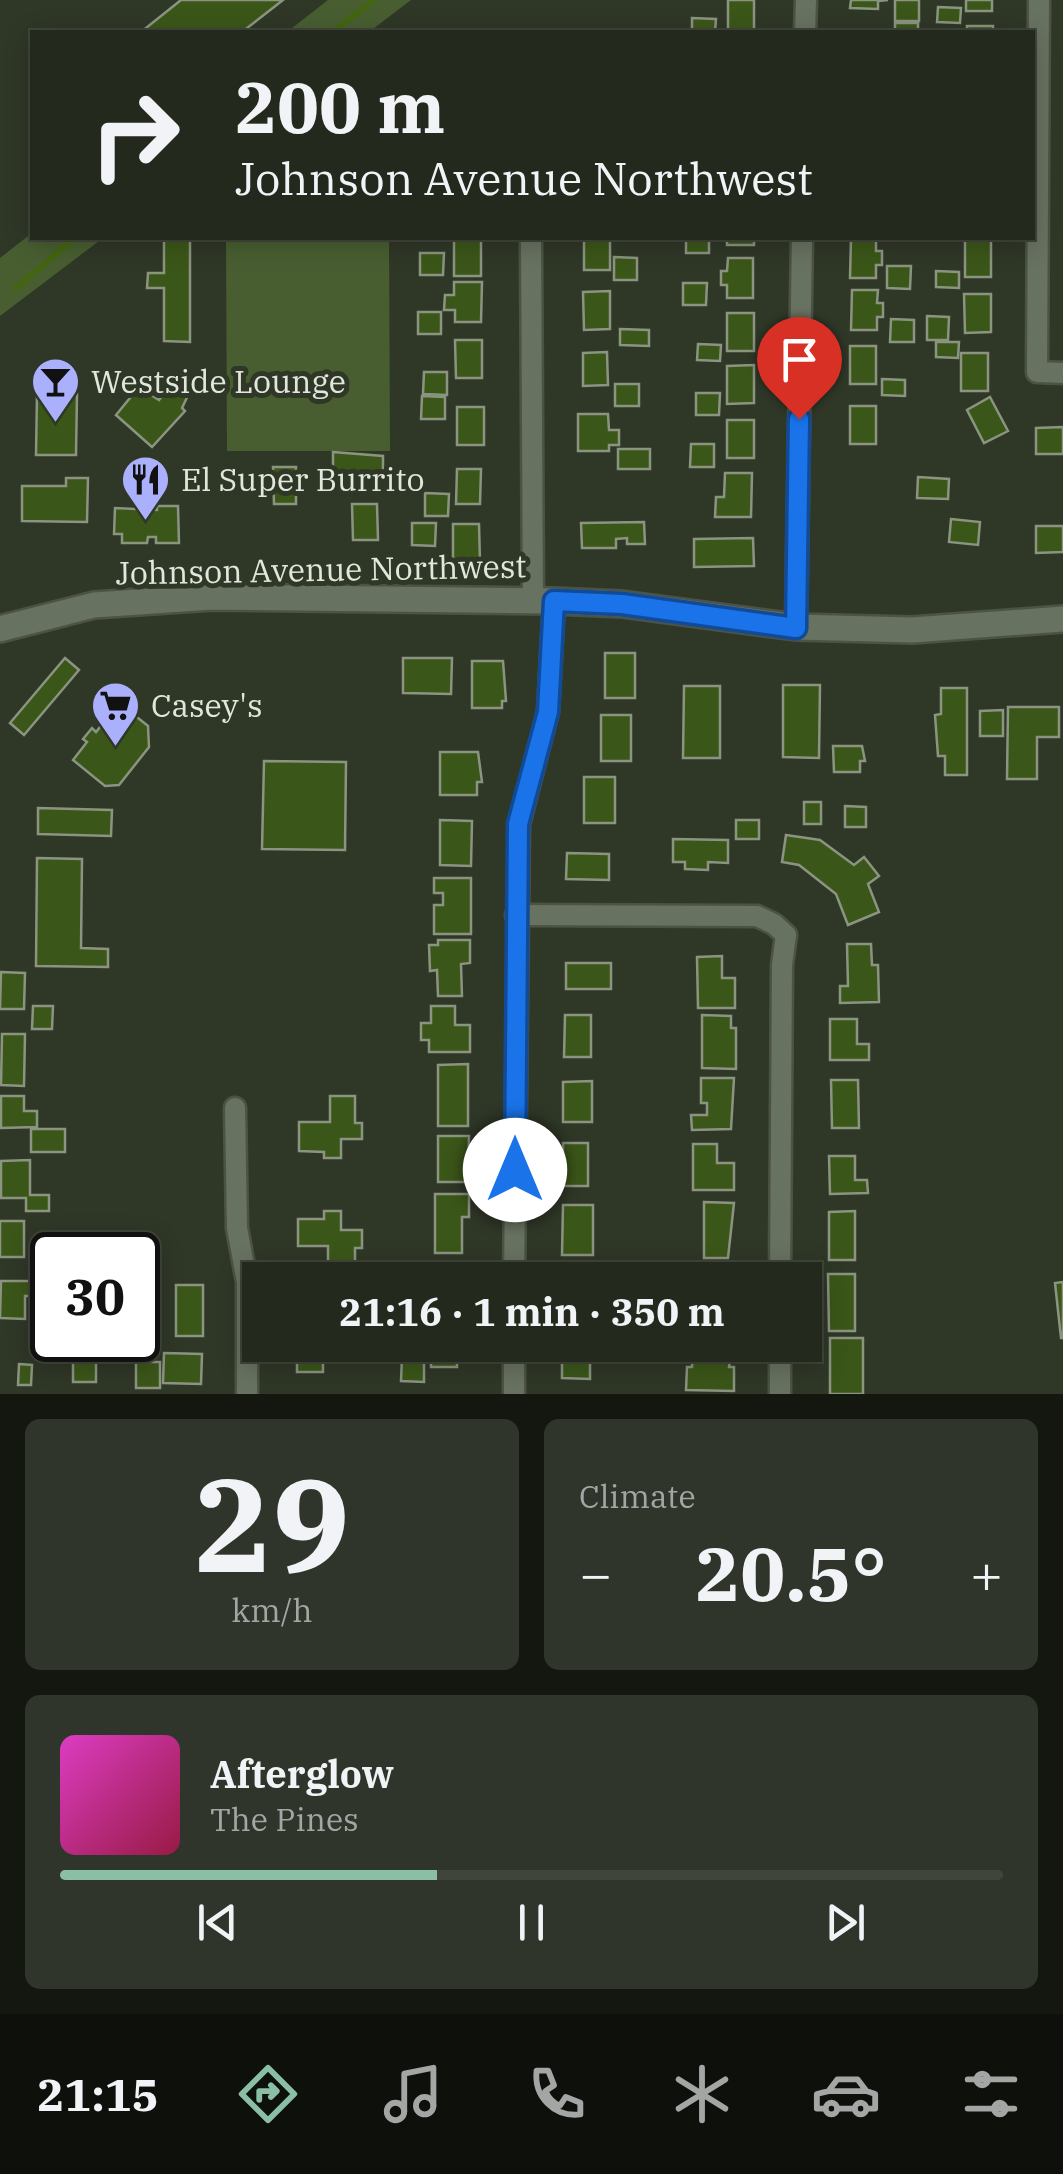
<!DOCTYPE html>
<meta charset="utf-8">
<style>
:root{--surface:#23291d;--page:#2f352a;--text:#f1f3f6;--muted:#a3a6a4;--line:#40453b;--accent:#8abfa5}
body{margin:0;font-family:"IBM Plex Serif",serif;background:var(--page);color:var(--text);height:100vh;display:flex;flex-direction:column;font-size:38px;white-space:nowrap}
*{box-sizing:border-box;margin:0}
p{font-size:32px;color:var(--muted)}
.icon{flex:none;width:55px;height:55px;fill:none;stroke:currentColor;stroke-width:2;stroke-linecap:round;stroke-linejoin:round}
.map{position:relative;height:1394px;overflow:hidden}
.sheet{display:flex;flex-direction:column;gap:25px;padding:25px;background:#131710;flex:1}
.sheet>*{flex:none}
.top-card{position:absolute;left:30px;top:30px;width:1005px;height:210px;border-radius:0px;box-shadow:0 5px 25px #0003,0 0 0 2px var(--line);background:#23291d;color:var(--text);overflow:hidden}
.speed{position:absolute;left:30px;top:1232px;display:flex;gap:20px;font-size:50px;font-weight:700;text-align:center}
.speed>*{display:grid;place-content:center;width:130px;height:130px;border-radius:50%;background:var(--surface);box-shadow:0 5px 25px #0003,0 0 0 2px var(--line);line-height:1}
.speed .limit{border:5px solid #111;border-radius:15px;background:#fff;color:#111}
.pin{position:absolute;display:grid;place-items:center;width:85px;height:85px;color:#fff;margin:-102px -42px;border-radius:50% 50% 50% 0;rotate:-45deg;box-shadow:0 0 10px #0007}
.pin .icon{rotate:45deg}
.me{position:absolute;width:110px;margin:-55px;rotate:0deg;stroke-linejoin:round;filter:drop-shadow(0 0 8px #0008)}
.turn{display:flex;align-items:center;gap:35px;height:210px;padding:0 40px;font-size:45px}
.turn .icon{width:130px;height:130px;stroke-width:2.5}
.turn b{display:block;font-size:70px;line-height:85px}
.big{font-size:75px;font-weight:700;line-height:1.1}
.sheet .tile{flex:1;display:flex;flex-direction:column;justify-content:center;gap:15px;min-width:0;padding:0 35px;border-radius:15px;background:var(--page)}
.sheet .dial{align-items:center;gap:0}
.dial b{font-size:130px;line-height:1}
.song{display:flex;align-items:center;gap:30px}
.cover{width:120px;height:120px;border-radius:15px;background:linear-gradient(135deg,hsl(310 70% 55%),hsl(340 70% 35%))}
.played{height:10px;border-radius:5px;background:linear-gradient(90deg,var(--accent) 40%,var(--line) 40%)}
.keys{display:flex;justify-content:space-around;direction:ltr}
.heat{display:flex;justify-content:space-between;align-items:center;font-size:55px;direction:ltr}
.sheet .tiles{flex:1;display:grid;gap:25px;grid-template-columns:1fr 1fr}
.tile:last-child{grid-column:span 2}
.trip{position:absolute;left:242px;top:1262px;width:580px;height:100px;border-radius:0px;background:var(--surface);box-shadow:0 5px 25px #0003,0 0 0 2px var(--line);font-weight:700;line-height:100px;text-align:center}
.tabs{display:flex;height:160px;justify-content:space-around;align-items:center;background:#0e100c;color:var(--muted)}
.tabs .icon{width:70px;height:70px}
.tabs .active{color:var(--accent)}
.tabs b{font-size:45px;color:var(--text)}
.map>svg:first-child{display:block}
</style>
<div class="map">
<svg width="1063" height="1394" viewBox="0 0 1063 1394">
<rect width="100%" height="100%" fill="#2f3727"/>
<g fill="#485e31">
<polygon points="328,0 411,0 369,32 287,32"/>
<polygon points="32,233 32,238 103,238 0,316 0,258"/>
<polygon points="226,238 389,238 390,451 227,451"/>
</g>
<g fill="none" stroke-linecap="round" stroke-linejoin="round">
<g stroke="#436511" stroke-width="6">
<polyline points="332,32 374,0"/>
<polyline points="16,288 75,238"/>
</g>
</g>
<g fill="#3b5619" stroke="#8a9481" stroke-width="2.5">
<polygon points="181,0 283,0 242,32 141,32"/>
<rect x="728" y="0" width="26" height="30"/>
<polygon points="851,0 888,0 878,1 878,9 850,8"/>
<rect x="895" y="0" width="24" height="21"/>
<rect x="966" y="0" width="26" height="11"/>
<polygon points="938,7 961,8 960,23 937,22"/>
<polygon points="692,18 716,19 715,32 692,32"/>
<rect x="895" y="23" width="23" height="9"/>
<rect x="967" y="26" width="26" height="6"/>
<polygon points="164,238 190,238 190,342 164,341 164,288 147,288 148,273 164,273"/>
<rect x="454" y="238" width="27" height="38"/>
<rect x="584" y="238" width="26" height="32"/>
<rect x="686" y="238" width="23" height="15"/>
<rect x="727" y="238" width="27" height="7"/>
<polygon points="851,238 876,238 876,251 882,251 882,265 876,265 876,278 850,278"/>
<rect x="965" y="239" width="26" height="38"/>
<polygon points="420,253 444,253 443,275 420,275"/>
<polygon points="614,257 637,258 637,280 614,280"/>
<polygon points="728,258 753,258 753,298 727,298 727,285 721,285 721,271 727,271"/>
<polygon points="887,266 911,266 910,289 887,288"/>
<polygon points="936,271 959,272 959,288 936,287"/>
<polygon points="454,282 482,282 481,322 455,322 455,310 444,310 445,295 454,295"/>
<polygon points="683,283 707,283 706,305 683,305"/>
<polygon points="852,290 878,290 877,303 883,303 883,317 877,317 877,330 851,330"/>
<polygon points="610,291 610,329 584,330 583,292"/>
<polygon points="964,294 991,294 991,332 965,333"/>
<rect x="418" y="312" width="23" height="22"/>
<rect x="727" y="313" width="27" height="38"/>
<polygon points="927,316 949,317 948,340 927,340"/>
<polygon points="891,319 914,320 914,342 890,342"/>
<polygon points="620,329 649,330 649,346 620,345"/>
<polygon points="455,340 482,340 482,378 456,378"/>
<polygon points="936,342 959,342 958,358 936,357"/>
<polygon points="698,344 721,345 720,361 697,360"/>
<rect x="850" y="346" width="26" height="38"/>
<polygon points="607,352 608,385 583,386 583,353"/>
<rect x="961" y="353" width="27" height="38"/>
<polygon points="754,365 754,403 727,404 727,366"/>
<polygon points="424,372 447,372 447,395 423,394"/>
<polygon points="176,377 191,389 182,408 185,411 152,447 116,415 139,387 159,400"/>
<polygon points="882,379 905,380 905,396 882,395"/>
<rect x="615" y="384" width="24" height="22"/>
<polygon points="696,393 720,393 719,415 696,415"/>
<polygon points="37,394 77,394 76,455 36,455"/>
<polygon points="422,396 445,397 445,419 421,419"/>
<polygon points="990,397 1008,431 984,443 967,410"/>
<rect x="850" y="406" width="26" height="38"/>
<rect x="457" y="407" width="27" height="38"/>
<polygon points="578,414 608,414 609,430 619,430 619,445 609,445 609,451 578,451"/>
<rect x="727" y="420" width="27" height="38"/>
<polygon points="1063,427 1063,454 1036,454 1036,428"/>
<polygon points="691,444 714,444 714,467 690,467"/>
<rect x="618" y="449" width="32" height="20"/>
<polygon points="333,452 383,456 383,472 333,472"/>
<polygon points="273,467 296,467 296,504 274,504"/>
<polygon points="457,469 481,469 480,504 456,504"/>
<polygon points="725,473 752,473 751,517 715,517 716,497 724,497"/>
<polygon points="918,477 949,479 948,499 917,498"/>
<polygon points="66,478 88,478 87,522 22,521 22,486 66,486"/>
<polygon points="425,493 449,494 448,516 425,516"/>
<polygon points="352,504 377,504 378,540 353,540"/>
<polygon points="157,506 178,506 179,543 156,543 156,537 148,537 147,543 122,543 122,534 114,534 115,508 157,510"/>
<polygon points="951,519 980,522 978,545 949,542"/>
<polygon points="644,522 645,544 627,544 627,538 616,539 616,548 582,548 581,523"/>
<polygon points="412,523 436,523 435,546 412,545"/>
<polygon points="453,524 479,524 480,562 453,562"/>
<polygon points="1036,526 1063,526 1063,552 1036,553"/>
<polygon points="753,538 754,566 694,567 694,539"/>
<rect x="605" y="653" width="30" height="45"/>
<polygon points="65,658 79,670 24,735 10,723"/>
<polygon points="403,658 452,658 451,694 403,693"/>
<polygon points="472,661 503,661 506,701 502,701 502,708 472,708"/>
<polygon points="783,685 820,685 819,758 783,757"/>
<polygon points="684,686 720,686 720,758 683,758"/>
<polygon points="941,688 967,688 967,775 945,775 945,756 938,756 935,715 941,714"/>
<polygon points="119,703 148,726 149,747 119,785 105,786 73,760 87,742 83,739 92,728 96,732"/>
<polygon points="1008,707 1059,707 1059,737 1037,737 1037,779 1007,779"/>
<polygon points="1003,710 1003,736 980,736 980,711"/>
<rect x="601" y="715" width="30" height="46"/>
<polygon points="833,746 862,746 865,761 860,761 860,772 834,772"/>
<polygon points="440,752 478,752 482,782 477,782 477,795 440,795"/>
<polygon points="264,761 346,762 345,850 262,849"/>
<rect x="584" y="777" width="31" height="46"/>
<rect x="804" y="802" width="17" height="22"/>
<polygon points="845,806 866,807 866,827 845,827"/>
<polygon points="38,808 112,810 111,836 38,834"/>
<polygon points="440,820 472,821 471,866 440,865"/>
<rect x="736" y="820" width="23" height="19"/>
<polygon points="786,835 820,840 854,865 864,857 879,876 868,884 879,912 848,925 836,894 799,865 782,862"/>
<polygon points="673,839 728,840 728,863 708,862 708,870 685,869 685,862 673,862"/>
<polygon points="567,853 609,854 609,880 566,879"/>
<polygon points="37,858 82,859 81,948 108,949 108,967 36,966"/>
<polygon points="434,878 471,878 471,934 434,934 434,905 443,905 443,893 434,893"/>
<polygon points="438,940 470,940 470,963 461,964 462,996 438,996 437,970 430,971 429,945 438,945"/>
<polygon points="847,944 871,944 872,965 878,965 879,1002 840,1003 840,986 848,986"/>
<polygon points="722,956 722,978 735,978 735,1008 698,1008 697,957"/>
<rect x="566" y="963" width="45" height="26"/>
<polygon points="1,972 25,973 24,1009 0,1009"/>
<polygon points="33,1006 53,1006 52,1029 32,1029"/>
<polygon points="431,1006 455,1006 455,1025 470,1025 470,1052 429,1052 429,1040 421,1040 421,1023 431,1023"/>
<polygon points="565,1015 591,1015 591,1057 564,1057"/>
<polygon points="702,1015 731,1016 731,1028 736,1028 736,1069 702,1068"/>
<polygon points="830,1019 857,1019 857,1044 869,1044 869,1060 830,1060"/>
<polygon points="2,1034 25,1034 24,1086 1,1085"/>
<polygon points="468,1064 468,1126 438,1126 438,1065"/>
<polygon points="701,1078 734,1078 731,1129 692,1130 691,1115 707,1115 707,1103 701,1103"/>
<polygon points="831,1080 858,1080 859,1128 832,1128"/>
<polygon points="592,1081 592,1122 563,1122 563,1082"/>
<polygon points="1,1096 24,1096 24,1111 37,1111 37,1127 1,1128"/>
<polygon points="330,1096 355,1096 355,1123 362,1123 362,1139 341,1139 341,1158 324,1158 324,1152 299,1151 299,1122 330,1122"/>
<rect x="31" y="1129" width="34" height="23"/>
<polygon points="438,1136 469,1136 468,1182 438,1182"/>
<rect x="563" y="1143" width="25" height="43"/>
<polygon points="693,1144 717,1144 717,1163 734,1163 734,1190 693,1190"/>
<polygon points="829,1156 855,1156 855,1180 867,1180 868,1193 830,1194"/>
<polygon points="30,1160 30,1195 49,1195 49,1211 26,1211 26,1198 1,1198 1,1161"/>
<polygon points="435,1194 469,1194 469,1217 462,1217 462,1253 435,1253"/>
<polygon points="704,1202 734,1203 728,1258 704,1258"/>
<polygon points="563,1205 593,1205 593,1255 562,1255"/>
<polygon points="324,1211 341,1211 341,1230 362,1230 362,1248 355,1248 355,1275 328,1275 328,1246 298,1246 298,1219 324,1219"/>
<polygon points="855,1211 855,1260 829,1260 829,1212"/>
<rect x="0" y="1221" width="24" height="36"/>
<polygon points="43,1248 66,1249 66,1255 52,1255 52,1275 42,1275"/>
<polygon points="436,1263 466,1263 466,1280 435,1280"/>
<rect x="562" y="1273" width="29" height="7"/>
<polygon points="828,1274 855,1274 855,1331 829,1331"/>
<polygon points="698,1275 733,1276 733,1280 698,1280"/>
<polygon points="1,1281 35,1281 35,1296 25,1296 25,1319 0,1318"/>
<polygon points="1063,1282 1063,1338 1061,1338 1055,1283"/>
<rect x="176" y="1285" width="27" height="51"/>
<polygon points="32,1312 52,1313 52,1335 32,1335"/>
<rect x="830" y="1338" width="33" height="56"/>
<polygon points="303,1345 323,1348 323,1372 297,1372 297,1347"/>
<polygon points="431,1345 468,1345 468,1349 457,1349 457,1367 431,1367"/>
<polygon points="562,1345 590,1345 590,1379 562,1378"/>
<polygon points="693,1345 733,1345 729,1367 734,1367 734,1391 686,1390 687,1367 692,1367"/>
<polygon points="164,1353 202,1354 201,1384 163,1383"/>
<polygon points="402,1357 424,1358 424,1382 401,1381"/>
<rect x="73" y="1360" width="23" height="22"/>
<rect x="136" y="1362" width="24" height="26"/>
<polygon points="19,1364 32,1365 31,1385 18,1385"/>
</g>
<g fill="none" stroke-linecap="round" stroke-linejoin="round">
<defs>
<g id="minor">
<polyline points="1039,0 1037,372 1063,373"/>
<polyline points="805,32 806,0"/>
<polyline points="531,238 533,600"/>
<polyline points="796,627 802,238"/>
<polyline points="516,915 757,916 774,924 786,935 782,965 780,1280"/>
<polyline points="235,1108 237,1228 247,1282 247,1394"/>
<polyline points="514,1280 519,824 548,712 554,601"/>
<polyline points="514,1394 514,1345"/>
<polyline points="780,1394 780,1345"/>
</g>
<polyline id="tertiary" points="0,629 94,605 212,597 554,601 622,604 796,627 912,630 1063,619"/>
</defs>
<use href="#minor" stroke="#4c5345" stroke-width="25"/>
<use href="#tertiary" stroke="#4c5345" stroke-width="30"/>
<use href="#minor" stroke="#687260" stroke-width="20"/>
<use href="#tertiary" stroke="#687260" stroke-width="25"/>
</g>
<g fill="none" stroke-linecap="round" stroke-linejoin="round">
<defs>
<polyline id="route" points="515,1170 518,824 548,712 554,601 622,604 796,628 799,419"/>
</defs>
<use href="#route" stroke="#114b97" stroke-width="25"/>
<use href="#route" stroke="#1a73e8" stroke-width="18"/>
</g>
<defs>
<symbol id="bar-pin" viewBox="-11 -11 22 30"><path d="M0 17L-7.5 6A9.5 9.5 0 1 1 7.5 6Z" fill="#aab0fc" stroke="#2f3727"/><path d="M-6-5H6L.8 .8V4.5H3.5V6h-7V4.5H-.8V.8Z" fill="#111"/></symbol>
<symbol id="restaurant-pin" viewBox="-11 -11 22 30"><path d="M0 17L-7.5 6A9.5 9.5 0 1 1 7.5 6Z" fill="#aab0fc" stroke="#2f3727"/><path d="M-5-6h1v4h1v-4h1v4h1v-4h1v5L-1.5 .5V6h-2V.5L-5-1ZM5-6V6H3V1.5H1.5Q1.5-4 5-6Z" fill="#111"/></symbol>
<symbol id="supermarket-pin" viewBox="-11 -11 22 30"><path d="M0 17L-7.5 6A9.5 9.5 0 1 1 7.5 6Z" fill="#aab0fc" stroke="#2f3727"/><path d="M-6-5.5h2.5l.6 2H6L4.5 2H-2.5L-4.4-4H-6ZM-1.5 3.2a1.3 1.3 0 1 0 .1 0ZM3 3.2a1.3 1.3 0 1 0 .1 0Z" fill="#111"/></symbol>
</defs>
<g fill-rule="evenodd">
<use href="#bar-pin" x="28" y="354" width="55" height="75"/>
<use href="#restaurant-pin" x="118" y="452" width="55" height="75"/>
<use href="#supermarket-pin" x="88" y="678" width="55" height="75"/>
</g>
<g text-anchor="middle" stroke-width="10" stroke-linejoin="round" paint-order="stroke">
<g font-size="32" fill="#e2e7dd" stroke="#2f3727" text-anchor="start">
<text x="91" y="393">Westside Lounge</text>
<text x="181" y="491">El Super Burrito</text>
<text x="151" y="717">Casey's</text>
</g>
<g font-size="32" fill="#e2e7dd" stroke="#2f3727">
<text transform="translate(321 570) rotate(-1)" y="11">Johnson Avenue Northwest</text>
</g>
</g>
</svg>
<div class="speed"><div class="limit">30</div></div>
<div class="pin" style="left:799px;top:419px;background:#d93025"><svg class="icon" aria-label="arrive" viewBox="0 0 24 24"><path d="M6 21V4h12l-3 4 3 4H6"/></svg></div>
<svg class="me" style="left:515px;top:1170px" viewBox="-20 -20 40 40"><circle r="19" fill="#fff"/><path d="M0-13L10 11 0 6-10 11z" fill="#1a73e8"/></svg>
<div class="trip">21:16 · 1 min · 350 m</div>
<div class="top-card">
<div class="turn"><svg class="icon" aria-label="right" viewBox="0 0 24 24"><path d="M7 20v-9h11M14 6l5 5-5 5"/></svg><div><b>200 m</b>Johnson Avenue Northwest</div></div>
</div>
</div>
<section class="sheet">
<div class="tiles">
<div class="tile dial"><b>29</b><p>km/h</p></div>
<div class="tile"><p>Climate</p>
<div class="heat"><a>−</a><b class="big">20.5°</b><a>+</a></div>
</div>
<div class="tile">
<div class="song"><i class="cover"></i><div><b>Afterglow</b><p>The Pines</p></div></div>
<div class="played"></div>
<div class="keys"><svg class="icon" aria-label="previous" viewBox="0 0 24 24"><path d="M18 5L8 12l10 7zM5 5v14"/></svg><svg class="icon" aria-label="pause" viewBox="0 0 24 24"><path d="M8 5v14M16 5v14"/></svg><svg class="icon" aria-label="next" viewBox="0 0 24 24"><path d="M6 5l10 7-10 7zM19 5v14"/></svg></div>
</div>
</div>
</section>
<nav class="tabs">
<b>21:15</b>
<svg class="icon active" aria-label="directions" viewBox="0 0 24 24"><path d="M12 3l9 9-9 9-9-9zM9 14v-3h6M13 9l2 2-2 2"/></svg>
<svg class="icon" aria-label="music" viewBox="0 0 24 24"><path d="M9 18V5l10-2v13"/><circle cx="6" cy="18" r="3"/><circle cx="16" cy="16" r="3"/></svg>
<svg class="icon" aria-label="phone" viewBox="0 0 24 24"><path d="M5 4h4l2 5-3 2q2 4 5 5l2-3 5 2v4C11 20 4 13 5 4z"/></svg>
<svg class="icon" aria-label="climate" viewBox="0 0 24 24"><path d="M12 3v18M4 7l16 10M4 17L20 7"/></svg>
<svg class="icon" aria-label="car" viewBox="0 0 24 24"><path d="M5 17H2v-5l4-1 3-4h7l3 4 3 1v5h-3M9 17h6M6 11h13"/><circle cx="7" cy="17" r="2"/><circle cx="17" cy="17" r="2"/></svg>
<svg class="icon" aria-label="filters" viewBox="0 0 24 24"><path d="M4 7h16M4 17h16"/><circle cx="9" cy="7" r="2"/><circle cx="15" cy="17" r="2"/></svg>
</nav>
